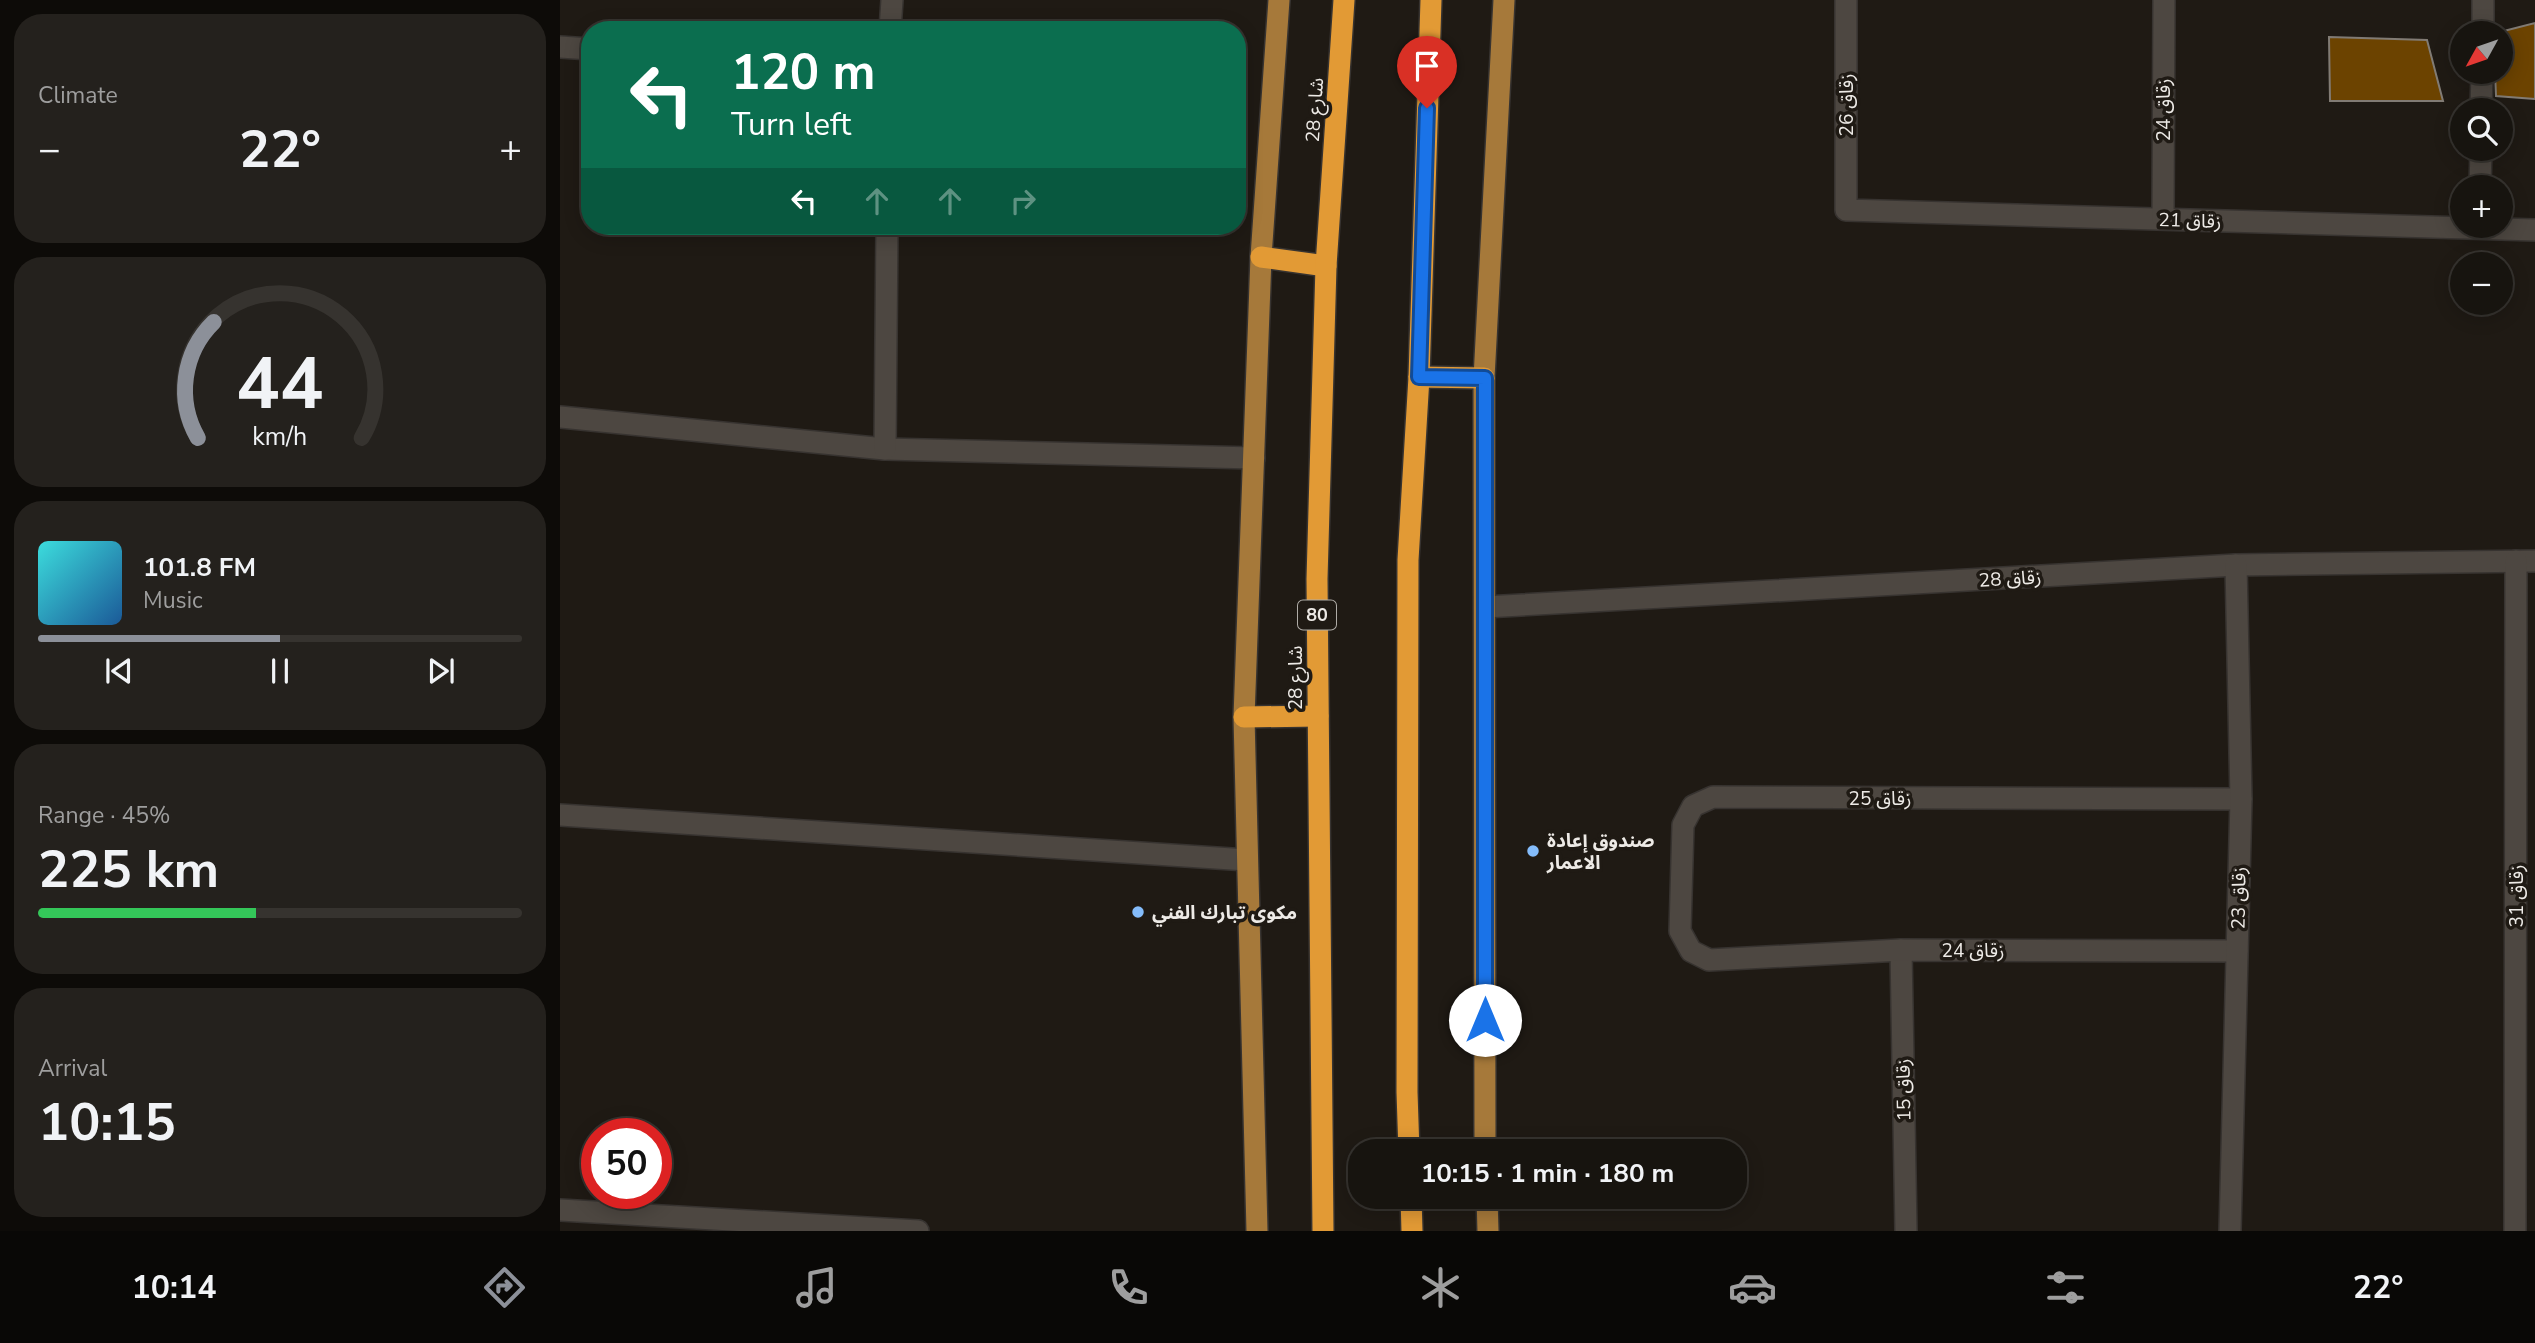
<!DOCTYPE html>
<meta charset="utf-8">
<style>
:root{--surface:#17140f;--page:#24211d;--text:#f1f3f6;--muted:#9e9e9e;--line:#36332f;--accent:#8c9099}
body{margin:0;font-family:"Nunito Sans","Noto Sans Arabic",sans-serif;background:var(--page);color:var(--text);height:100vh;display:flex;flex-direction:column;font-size:26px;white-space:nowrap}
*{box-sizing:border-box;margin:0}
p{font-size:23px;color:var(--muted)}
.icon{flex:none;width:38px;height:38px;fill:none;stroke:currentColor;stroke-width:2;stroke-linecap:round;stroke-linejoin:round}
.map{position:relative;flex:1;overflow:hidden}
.sheet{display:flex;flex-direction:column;gap:14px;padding:14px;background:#0d0b08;width:560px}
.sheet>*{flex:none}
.banner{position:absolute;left:21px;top:21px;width:665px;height:214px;border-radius:28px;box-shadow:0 4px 18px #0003,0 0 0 2px var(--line);background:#0b6e4f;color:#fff;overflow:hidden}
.needle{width:46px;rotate:230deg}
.tools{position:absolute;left:1890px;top:21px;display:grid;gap:14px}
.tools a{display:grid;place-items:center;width:63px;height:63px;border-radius:50%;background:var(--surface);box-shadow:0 4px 18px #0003,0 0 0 2px var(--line);font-size:35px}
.speed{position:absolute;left:21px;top:1118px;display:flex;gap:14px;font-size:35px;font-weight:700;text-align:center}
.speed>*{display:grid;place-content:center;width:91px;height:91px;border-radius:50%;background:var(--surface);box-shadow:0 4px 18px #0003,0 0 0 2px var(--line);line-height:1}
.speed .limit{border:10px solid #d22;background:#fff;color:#111}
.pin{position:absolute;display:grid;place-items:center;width:60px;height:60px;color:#fff;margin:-72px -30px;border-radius:50% 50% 50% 0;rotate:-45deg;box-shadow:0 0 7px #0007}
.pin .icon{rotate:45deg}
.me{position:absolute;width:77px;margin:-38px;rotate:0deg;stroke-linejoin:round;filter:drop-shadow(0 0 5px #0008)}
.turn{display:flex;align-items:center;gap:24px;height:147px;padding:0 35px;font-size:32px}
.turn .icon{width:91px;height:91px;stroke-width:2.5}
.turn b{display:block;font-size:49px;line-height:60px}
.lanes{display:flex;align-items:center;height:66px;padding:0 35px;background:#0003;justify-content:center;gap:35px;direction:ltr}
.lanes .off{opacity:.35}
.big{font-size:52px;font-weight:700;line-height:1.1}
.sheet .widget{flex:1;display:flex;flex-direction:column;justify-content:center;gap:10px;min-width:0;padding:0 24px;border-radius:28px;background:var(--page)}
.sheet .dial{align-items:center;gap:0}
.dial svg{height:182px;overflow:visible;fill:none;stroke:var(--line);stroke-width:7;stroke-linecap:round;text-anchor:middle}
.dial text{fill:var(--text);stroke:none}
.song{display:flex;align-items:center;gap:21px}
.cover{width:84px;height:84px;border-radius:10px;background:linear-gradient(135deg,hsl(180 70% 55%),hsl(210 70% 35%))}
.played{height:7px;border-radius:4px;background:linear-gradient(90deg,var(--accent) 50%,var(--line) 50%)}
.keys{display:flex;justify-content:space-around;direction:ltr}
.heat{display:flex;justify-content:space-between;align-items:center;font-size:38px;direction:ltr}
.charge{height:10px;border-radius:5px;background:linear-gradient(90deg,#34c759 45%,var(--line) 0)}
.trip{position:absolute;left:788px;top:1139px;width:399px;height:70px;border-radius:28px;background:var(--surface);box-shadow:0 4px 18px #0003,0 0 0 2px var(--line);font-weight:700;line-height:70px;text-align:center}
.tabs{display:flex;height:112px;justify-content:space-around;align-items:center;background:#090806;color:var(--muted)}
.tabs .icon{width:49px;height:49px}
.tabs .selected{color:var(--accent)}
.tabs b{font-size:32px;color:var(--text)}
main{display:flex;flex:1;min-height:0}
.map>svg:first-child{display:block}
</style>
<main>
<section class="sheet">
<div class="widget"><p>Climate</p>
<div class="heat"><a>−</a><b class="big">22°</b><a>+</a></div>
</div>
<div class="widget dial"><svg viewBox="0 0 100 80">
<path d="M14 69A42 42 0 1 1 86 69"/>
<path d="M14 69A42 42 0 0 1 21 18" stroke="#8c9099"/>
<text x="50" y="56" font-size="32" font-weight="700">44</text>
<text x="50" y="72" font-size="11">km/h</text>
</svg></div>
<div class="widget">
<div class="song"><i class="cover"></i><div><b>101.8 FM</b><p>Music</p></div></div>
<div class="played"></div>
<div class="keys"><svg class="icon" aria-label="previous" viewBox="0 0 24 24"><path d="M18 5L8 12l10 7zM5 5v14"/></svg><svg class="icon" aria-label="pause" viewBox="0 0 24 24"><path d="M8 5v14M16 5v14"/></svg><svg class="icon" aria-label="next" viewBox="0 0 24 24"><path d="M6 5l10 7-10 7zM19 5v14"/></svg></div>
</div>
<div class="widget"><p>Range · 45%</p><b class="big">225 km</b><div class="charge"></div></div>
<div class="widget"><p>Arrival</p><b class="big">10:15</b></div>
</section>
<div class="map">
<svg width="1975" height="1231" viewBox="0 0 1975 1231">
<rect width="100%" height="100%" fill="#1f1a14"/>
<g fill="#6c4300" stroke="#817b74" stroke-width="2">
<polygon points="1975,23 1975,99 1936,96 1935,72 1941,72 1941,33 1936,33"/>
<polygon points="1769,37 1867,40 1883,101 1770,101"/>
</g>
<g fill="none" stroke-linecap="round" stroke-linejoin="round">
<defs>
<g id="minor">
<polyline points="1286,0 1286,210 1975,230"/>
<polyline points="330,30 332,0"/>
<polyline points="1923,33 1923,0"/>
<polyline points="0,47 30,49"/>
<polyline points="1921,110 1922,72"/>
<polyline points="1920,187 1921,149"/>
<polyline points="1603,219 1604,0"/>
<polyline points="0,417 325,449 694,458"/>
<polyline points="325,449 327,226"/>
<polyline points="925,607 1676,565 1975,561"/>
<polyline points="0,815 687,860"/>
<polyline points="1341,950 1346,1231"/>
<polyline points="1677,951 1341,950 1149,960 1131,951 1120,931 1123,825 1133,806 1153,797 1681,799"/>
<polyline points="0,1210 358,1231"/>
<polyline points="1670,1231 1681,799 1676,565"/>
<polyline points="1955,1231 1956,561"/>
</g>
<g id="major">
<polyline points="925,1152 924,378 944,0"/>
<polyline points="927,1197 928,1231"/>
<polyline points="697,1231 684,717 701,257 719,0"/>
</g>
<g id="highway">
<polyline points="701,257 766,266"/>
<polyline points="859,377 924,378"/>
<polyline points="684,717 758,716"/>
<polyline points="849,1152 847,1092 848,560 859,377 871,0"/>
<polyline points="851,1197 852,1231"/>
<polyline points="763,1231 757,579 766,266 784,0"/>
</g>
</defs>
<use href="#minor" stroke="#373330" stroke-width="24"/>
<use href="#major" stroke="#373330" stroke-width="24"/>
<use href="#highway" stroke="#373330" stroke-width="24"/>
<use href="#minor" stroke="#4d4741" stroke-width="21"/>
<use href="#major" stroke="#a6793a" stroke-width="21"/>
<use href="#highway" stroke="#e29a35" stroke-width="21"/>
</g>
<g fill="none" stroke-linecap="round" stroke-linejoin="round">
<defs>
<polyline id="route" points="867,108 859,377 925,378 925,1020"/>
</defs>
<use href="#route" stroke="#114b97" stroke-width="18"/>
<use href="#route" stroke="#1a73e8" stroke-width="12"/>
</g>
<g fill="#84bcfb" stroke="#1f1a14" stroke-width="2.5">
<circle cx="973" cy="851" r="7"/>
<circle cx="578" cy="912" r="7"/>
</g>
<g text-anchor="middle" stroke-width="7" stroke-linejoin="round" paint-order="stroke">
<rect fill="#1f1a14" stroke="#afaca7" stroke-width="2" x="738" y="600.5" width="38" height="29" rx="5"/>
<g font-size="18" font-weight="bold" fill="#edeae6">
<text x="757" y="621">80</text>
</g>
<g font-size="19" fill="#edeae6" stroke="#1f1a14">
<text transform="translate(1286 105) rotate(-90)" y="7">زقاق 26</text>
<text transform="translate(754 110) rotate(-86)" y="7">شارع 28</text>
<text transform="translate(1603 110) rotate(-90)" y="7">زقاق 24</text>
<text transform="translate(1630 220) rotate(2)" y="7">زقاق 21</text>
<text transform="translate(1450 578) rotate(-3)" y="7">زقاق 28</text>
<text transform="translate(735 678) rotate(-90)" y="7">شارع 28</text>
<text x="1320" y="805">زقاق 25</text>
<text transform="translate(1956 896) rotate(-90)" y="7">زقاق 31</text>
<text transform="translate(1678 898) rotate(-89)" y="7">زقاق 23</text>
<text x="1413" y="957">زقاق 24</text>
<text transform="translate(1343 1090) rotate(-91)" y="7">زقاق 15</text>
</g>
<g font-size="19" font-weight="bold" fill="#edeae6" stroke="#1f1a14" text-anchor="start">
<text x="987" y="847">صندوق إعادة<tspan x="987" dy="22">الاعمار</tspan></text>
<text x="592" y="919">مكوى تبارك الفني</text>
</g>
</g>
</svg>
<div class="tools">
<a><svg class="needle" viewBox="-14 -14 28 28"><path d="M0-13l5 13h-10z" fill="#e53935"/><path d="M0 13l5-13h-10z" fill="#9e9e9e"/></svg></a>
<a><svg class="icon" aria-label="search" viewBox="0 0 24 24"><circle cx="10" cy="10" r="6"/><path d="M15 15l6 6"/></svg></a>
<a>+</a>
<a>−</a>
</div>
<div class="speed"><div class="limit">50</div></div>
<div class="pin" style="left:867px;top:108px;background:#d93025"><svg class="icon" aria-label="arrive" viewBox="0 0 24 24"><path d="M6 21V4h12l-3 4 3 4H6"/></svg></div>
<svg class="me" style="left:925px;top:1020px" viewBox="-20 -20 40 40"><circle r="19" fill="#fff"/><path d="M0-13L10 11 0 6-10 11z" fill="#1a73e8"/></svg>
<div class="trip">10:15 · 1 min · 180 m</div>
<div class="banner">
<div class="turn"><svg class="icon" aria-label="left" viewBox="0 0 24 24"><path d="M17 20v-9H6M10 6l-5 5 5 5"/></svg><div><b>120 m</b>Turn left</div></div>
<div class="lanes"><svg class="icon" aria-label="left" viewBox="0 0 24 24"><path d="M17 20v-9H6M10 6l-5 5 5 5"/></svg><svg class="icon off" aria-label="ahead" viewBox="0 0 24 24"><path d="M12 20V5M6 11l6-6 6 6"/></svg><svg class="icon off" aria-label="ahead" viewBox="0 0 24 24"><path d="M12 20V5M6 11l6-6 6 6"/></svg><svg class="icon off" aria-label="right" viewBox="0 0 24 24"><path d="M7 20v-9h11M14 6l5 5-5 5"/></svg></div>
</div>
</div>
</main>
<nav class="tabs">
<b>10:14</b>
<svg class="icon selected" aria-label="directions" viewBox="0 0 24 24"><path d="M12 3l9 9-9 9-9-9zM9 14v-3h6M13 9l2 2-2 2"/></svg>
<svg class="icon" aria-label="music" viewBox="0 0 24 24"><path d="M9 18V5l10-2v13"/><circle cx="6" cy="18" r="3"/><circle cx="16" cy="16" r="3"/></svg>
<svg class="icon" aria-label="phone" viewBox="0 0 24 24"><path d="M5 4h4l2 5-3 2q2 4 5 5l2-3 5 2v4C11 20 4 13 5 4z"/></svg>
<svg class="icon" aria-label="climate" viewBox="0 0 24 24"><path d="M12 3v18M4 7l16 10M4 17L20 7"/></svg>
<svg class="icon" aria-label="car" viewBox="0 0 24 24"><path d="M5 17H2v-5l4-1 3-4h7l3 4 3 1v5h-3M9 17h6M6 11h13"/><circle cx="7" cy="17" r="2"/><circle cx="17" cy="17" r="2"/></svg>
<svg class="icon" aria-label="filters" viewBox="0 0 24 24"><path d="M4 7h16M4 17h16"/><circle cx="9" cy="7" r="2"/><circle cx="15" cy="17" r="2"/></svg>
<b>22°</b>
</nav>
